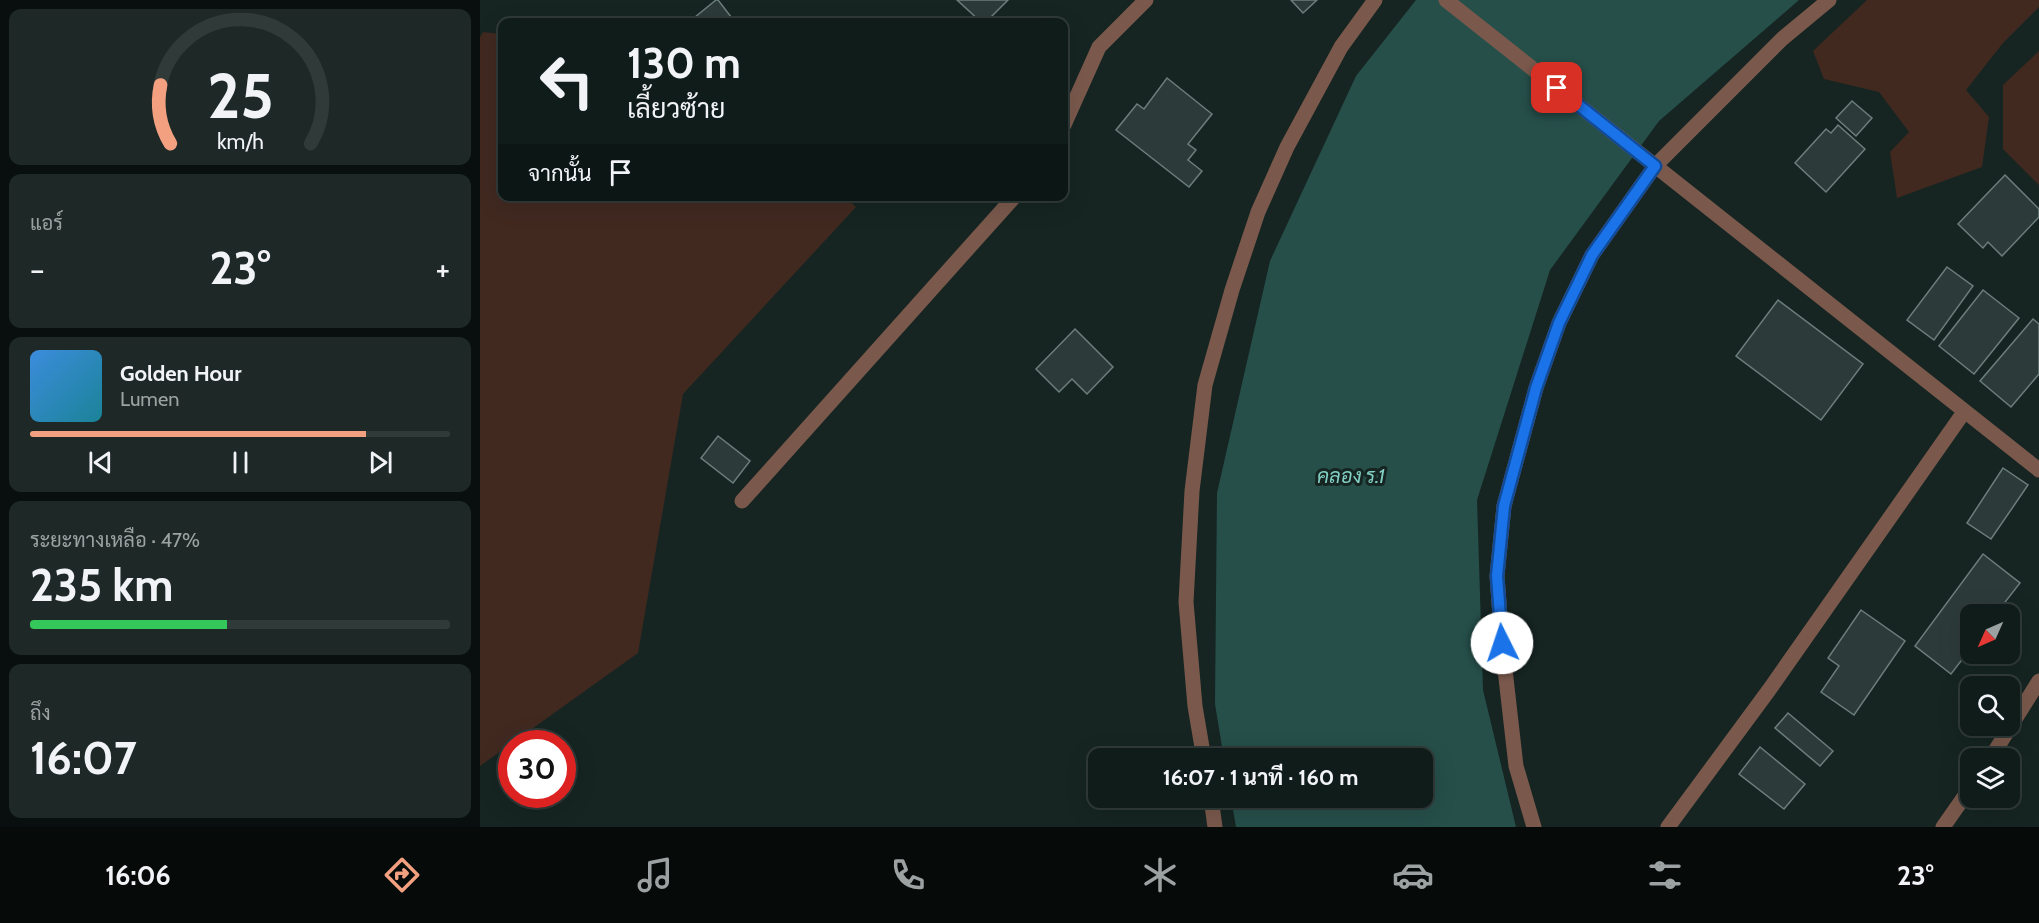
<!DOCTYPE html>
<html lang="th">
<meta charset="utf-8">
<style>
:root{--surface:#101c1a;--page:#1e2927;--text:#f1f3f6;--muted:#9ca1a2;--line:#303a39;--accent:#f2a080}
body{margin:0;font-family:Cabin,Sarabun,sans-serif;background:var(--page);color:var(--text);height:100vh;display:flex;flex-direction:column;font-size:22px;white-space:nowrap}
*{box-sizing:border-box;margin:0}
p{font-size:20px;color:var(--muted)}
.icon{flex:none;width:33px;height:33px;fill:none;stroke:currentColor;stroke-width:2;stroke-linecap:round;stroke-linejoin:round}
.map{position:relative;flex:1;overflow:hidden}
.drawer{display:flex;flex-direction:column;gap:9px;padding:9px;background:#090f0e;width:480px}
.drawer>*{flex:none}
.guide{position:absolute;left:18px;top:18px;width:570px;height:183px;border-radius:12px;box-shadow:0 6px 24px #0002,0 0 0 2px var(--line);background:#101c1a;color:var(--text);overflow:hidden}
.needle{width:39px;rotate:225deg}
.tools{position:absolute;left:1480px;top:604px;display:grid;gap:12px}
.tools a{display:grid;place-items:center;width:60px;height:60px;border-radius:12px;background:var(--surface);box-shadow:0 6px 24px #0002,0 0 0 2px var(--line);font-size:30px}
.speed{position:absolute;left:18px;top:730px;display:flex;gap:12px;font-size:30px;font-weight:700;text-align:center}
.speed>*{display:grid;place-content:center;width:78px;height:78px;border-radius:50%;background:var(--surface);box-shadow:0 6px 24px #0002,0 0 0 2px var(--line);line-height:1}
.speed .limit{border:9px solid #d22;background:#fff;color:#111}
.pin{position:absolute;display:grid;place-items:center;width:51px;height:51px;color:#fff;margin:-26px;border-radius:12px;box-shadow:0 3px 9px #0006}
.me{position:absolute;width:66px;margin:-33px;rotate:356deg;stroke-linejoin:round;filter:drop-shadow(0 0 4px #0008)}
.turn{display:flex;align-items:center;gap:21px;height:126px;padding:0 30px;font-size:27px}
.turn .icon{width:78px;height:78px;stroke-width:2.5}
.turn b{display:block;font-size:42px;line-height:51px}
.then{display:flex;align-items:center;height:57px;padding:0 30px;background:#0003;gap:12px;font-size:22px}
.big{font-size:45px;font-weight:700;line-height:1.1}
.drawer .tile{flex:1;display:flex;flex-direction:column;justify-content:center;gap:9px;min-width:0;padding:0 21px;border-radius:12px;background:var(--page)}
.drawer .dial{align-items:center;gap:0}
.dial svg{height:156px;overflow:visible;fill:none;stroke:var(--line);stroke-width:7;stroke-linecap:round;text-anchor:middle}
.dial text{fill:var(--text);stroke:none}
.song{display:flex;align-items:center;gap:18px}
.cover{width:72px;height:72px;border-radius:9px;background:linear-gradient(135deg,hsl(210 70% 55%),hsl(190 70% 35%))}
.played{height:6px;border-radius:3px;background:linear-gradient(90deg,var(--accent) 80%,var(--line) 80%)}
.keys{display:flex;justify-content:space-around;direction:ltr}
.heat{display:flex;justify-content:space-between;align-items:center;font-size:33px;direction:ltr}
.charge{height:9px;border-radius:4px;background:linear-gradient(90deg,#34c759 47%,var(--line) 0)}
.trip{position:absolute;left:608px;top:748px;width:345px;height:60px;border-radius:12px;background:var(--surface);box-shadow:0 6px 24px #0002,0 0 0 2px var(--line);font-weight:700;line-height:60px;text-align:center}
.tabs{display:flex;height:96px;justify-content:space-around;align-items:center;background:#060b0a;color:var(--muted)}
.tabs .icon{width:42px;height:42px}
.tabs .current{color:var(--accent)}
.tabs b{font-size:27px;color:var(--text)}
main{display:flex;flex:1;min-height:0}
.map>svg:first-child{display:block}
</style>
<main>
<section class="drawer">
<div class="tile dial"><svg viewBox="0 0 100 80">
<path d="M14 69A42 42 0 1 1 86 69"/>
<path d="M14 69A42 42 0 0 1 9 39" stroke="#f2a080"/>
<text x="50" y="56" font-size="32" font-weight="700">25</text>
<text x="50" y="72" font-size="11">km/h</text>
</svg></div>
<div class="tile"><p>แอร์</p>
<div class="heat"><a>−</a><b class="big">23°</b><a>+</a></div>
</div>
<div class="tile">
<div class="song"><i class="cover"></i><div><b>Golden Hour</b><p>Lumen</p></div></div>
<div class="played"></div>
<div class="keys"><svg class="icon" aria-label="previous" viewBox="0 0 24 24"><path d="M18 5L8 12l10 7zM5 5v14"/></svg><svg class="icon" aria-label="pause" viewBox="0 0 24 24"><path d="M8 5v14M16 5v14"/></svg><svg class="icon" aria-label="next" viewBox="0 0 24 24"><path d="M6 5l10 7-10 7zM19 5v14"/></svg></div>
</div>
<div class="tile"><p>ระยะทางเหลือ · 47%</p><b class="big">235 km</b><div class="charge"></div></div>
<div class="tile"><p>ถึง</p><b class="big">16:07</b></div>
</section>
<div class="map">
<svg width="1559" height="827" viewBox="0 0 1559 827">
<rect width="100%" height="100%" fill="#162522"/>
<g fill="#412920">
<polygon points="1387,0 1559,0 1559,7 1523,43 1486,90 1509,117 1502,167 1417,198 1410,152 1429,132 1399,92 1344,79 1333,51"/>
<polygon points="3,32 22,34 22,196 365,196 376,207 203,394 158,653 0,766 0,37"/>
<polygon points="1559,51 1559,185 1523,149 1523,85"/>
</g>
<polygon fill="#264f4a" points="936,0 1319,0 1179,121 1070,270 997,500 1003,690 1036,827 756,827 751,798 942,798 942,759 744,759 735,704 737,493 790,261 876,76"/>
<g fill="#2c3b39" stroke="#6c7e7b" stroke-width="1.5">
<polygon points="236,0 238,0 255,22 209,22"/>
<polygon points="477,0 528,0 506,22 501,22"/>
<polygon points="811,0 837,0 823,13"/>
<polygon points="687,78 732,114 708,144 716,150 708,160 722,171 709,187 636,130 657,104 664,109"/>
<polygon points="1372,101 1392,118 1376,136 1356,118"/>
<polygon points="1358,125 1385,149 1346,192 1315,163 1346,129 1351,133"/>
<polygon points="1525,175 1559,209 1559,217 1522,256 1508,242 1503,248 1478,224"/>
<polygon points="1467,267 1493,286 1454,340 1427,320"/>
<polygon points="1503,290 1539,318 1494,374 1459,346"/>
<polygon points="1298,300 1383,364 1341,420 1256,356"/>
<polygon points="1553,319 1559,324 1559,374 1531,407 1500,381"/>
<polygon points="595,329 633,367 607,394 592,379 579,392 556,369"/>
<polygon points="238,436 270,461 253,483 221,458"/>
<polygon points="1523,468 1548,485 1511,539 1487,523"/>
<polygon points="1503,554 1540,583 1515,615 1491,615 1491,648 1471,674 1435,646"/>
<polygon points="1381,610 1425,641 1374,715 1341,692 1359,666 1348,658"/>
<polygon points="1308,713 1353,751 1340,766 1295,728"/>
<polygon points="1280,747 1325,784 1304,809 1259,774"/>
</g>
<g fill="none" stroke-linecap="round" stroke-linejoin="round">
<g stroke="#7a594c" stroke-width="15">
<polyline points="966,0 1559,470"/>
<polyline points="584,125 619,47 666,0"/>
<polyline points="262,501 535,196"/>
<polyline points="724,759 715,706 706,602 712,491 725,385 752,290 778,212 807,147 861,47 895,0"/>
<polyline points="1510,759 1559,681"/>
<polyline points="731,798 735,827"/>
<polyline points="1054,827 1036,766 1022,643 1017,576 1024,506 1056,388 1079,323 1112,255 1175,166 1302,39 1349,0"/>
<polyline points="1188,827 1289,690 1484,412"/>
<polyline points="1463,827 1491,787"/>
</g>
</g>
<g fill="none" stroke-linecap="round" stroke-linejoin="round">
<defs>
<polyline id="route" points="1022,643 1017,576 1024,506 1056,388 1079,323 1112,255 1175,166 1077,88"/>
</defs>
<use href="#route" stroke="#114b97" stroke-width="15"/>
<use href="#route" stroke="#1a73e8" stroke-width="10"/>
</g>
<g text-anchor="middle" stroke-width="6" stroke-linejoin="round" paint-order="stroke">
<g font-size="20" font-style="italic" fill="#82cfc4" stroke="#162522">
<text x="871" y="483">คลอง ร.1</text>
</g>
</g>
</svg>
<div class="tools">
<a><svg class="needle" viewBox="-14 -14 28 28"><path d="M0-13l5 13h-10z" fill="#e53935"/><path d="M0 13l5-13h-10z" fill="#9ca1a2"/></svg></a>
<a><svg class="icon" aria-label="search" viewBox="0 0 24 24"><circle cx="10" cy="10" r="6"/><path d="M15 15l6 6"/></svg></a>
<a><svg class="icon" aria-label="layers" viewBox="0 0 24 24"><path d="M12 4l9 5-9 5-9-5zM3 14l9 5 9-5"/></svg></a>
</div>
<div class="speed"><div class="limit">30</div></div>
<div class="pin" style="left:1077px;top:88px;background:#d93025"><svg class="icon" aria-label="arrive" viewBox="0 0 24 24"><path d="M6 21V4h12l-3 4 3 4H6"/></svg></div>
<svg class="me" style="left:1022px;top:643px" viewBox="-20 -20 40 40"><circle r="19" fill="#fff"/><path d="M0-13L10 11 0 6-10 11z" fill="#1a73e8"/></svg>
<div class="trip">16:07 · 1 นาที · 160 m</div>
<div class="guide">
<div class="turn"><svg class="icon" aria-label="left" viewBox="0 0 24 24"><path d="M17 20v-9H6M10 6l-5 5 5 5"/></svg><div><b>130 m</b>เลี้ยวซ้าย</div></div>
<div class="then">จากนั้น<svg class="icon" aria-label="arrive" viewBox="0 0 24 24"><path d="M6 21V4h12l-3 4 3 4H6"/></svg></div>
</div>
</div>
</main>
<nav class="tabs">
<b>16:06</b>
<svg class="icon current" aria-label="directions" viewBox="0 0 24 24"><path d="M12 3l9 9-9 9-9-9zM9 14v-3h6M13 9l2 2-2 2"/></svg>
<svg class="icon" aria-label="music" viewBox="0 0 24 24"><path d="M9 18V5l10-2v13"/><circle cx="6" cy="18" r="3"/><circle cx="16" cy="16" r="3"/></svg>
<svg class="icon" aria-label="phone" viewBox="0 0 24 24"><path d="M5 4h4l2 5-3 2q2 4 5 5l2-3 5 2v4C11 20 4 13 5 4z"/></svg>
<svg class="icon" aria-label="climate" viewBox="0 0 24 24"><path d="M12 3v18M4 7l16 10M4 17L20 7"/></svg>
<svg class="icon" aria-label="car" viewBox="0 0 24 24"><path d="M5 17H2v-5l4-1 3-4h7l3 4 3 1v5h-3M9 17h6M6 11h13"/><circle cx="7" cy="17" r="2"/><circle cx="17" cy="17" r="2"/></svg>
<svg class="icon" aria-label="filters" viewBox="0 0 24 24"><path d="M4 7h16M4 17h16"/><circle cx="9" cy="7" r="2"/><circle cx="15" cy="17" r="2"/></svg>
<b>23°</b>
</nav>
